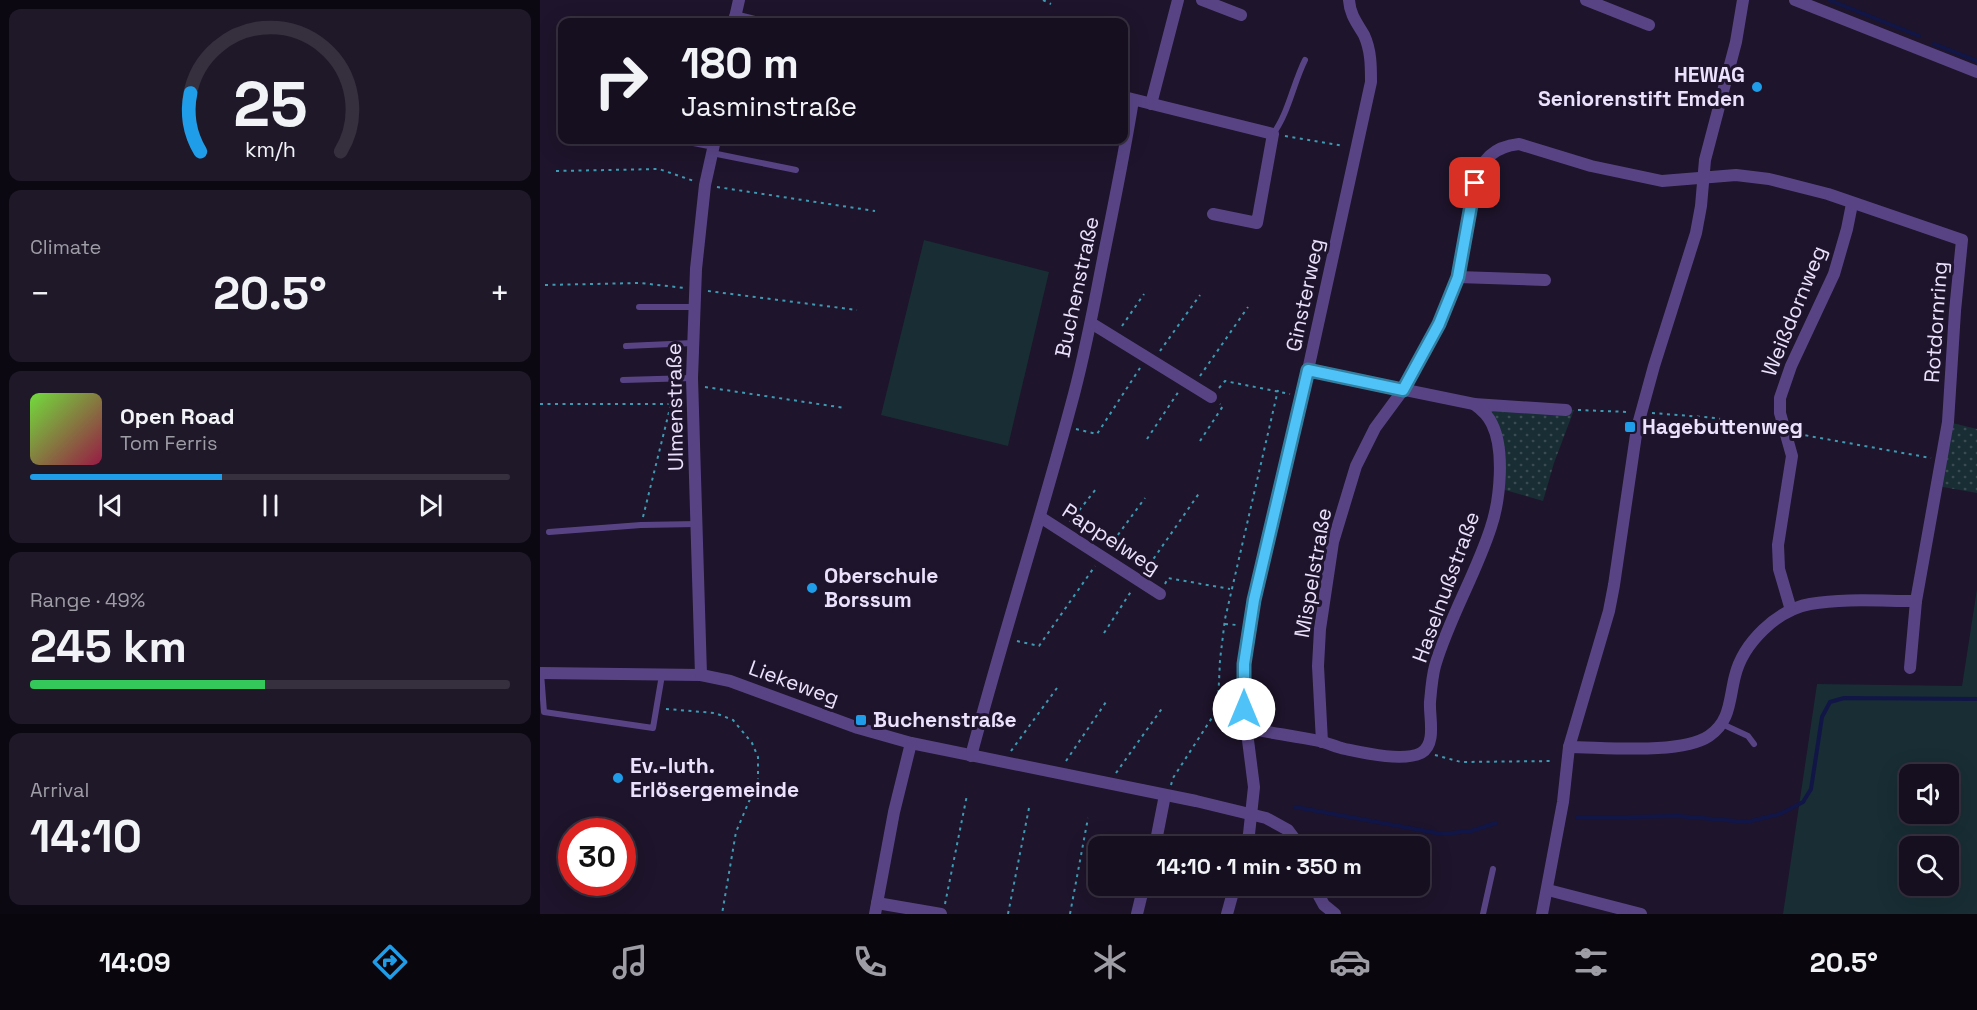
<!DOCTYPE html>
<meta charset="utf-8">
<style>
:root{--surface:#160f20;--page:#1f1829;--text:#f1f3f6;--muted:#9e9ca5;--line:#352f3e;--accent:#209de9}
body{margin:0;font-family:"Space Grotesk",sans-serif;background:var(--page);color:var(--text);height:100vh;display:flex;flex-direction:column;font-size:22px;white-space:nowrap}
*{box-sizing:border-box;margin:0}
p{font-size:20px;color:var(--muted)}
.icon{flex:none;width:33px;height:33px;fill:none;stroke:currentColor;stroke-width:2;stroke-linecap:round;stroke-linejoin:round}
.map{position:relative;flex:1;overflow:hidden}
.side{display:flex;flex-direction:column;gap:9px;padding:9px;background:#0c0812;width:540px}
.side>*{flex:none}
.top-card{position:absolute;left:18px;top:18px;width:570px;height:126px;border-radius:12px;box-shadow:0 6px 24px #0002,0 0 0 2px var(--line);background:#160f20;color:var(--text);overflow:hidden}
.tools{position:absolute;left:1359px;top:764px;display:grid;gap:12px}
.tools a{display:grid;place-items:center;width:60px;height:60px;border-radius:12px;background:var(--surface);box-shadow:0 6px 24px #0002,0 0 0 2px var(--line);font-size:30px}
.speed{position:absolute;left:18px;top:818px;display:flex;gap:12px;font-size:30px;font-weight:700;text-align:center}
.speed>*{display:grid;place-content:center;width:78px;height:78px;border-radius:50%;background:var(--surface);box-shadow:0 6px 24px #0002,0 0 0 2px var(--line);line-height:1}
.speed .limit{border:9px solid #d22;background:#fff;color:#111}
.pin{position:absolute;display:grid;place-items:center;width:51px;height:51px;color:#fff;margin:-26px;border-radius:12px;box-shadow:0 3px 9px #0006}
.me{position:absolute;width:66px;margin:-33px;rotate:0deg;stroke-linejoin:round;filter:drop-shadow(0 0 4px #0008)}
.turn{display:flex;align-items:center;gap:21px;height:126px;padding:0 24px;font-size:27px}
.turn .icon{width:78px;height:78px;stroke-width:2.5}
.turn b{display:block;font-size:42px;line-height:51px}
.big{font-size:45px;font-weight:700;line-height:1.1}
.side .widget{flex:1;display:flex;flex-direction:column;justify-content:center;gap:9px;min-width:0;padding:0 21px;border-radius:12px;background:var(--page)}
.side .dial{align-items:center;gap:0}
.dial svg{height:156px;overflow:visible;fill:none;stroke:var(--line);stroke-width:7;stroke-linecap:round;text-anchor:middle}
.dial text{fill:var(--text);stroke:none}
.song{display:flex;align-items:center;gap:18px}
.cover{width:72px;height:72px;border-radius:9px;background:linear-gradient(135deg,hsl(100 70% 55%),hsl(340 70% 35%))}
.played{height:6px;border-radius:3px;background:linear-gradient(90deg,var(--accent) 40%,var(--line) 40%)}
.keys{display:flex;justify-content:space-around;direction:ltr}
.heat{display:flex;justify-content:space-between;align-items:center;font-size:33px;direction:ltr}
.charge{height:9px;border-radius:4px;background:linear-gradient(90deg,#34c759 49%,var(--line) 0)}
.trip{position:absolute;left:548px;top:836px;width:342px;height:60px;border-radius:12px;background:var(--surface);box-shadow:0 6px 24px #0002,0 0 0 2px var(--line);font-weight:700;line-height:60px;text-align:center}
.menu{display:flex;height:96px;justify-content:space-around;align-items:center;background:#09060d;color:var(--muted)}
.menu .icon{width:42px;height:42px}
.menu .on{color:var(--accent)}
.menu b{font-size:27px;color:var(--text)}
main{display:flex;flex:1;min-height:0}
.map>svg:first-child{display:block}
</style>
<main>
<section class="side">
<div class="widget dial"><svg viewBox="0 0 100 80">
<path d="M14 69A42 42 0 1 1 86 69"/>
<path d="M14 69A42 42 0 0 1 9 39" stroke="#209de9"/>
<text x="50" y="56" font-size="32" font-weight="700">25</text>
<text x="50" y="72" font-size="11">km/h</text>
</svg></div>
<div class="widget"><p>Climate</p>
<div class="heat"><a>−</a><b class="big">20.5°</b><a>+</a></div>
</div>
<div class="widget">
<div class="song"><i class="cover"></i><div><b>Open Road</b><p>Tom Ferris</p></div></div>
<div class="played"></div>
<div class="keys"><svg class="icon" aria-label="previous" viewBox="0 0 24 24"><path d="M18 5L8 12l10 7zM5 5v14"/></svg><svg class="icon" aria-label="pause" viewBox="0 0 24 24"><path d="M8 5v14M16 5v14"/></svg><svg class="icon" aria-label="next" viewBox="0 0 24 24"><path d="M6 5l10 7-10 7zM19 5v14"/></svg></div>
</div>
<div class="widget"><p>Range · 49%</p><b class="big">245 km</b><div class="charge"></div></div>
<div class="widget"><p>Arrival</p><b class="big">14:10</b></div>
</section>
<div class="map">
<svg width="1437" height="914" viewBox="0 0 1437 914">
<defs>
<pattern id="park-dots" width="8" height="8" patternUnits="userSpaceOnUse" patternTransform="scale(1.5)"><rect width="8" height="8" fill="#182d34"/><path d="M2 2h.1M6 6h.1" fill="none" stroke="#3a4b52" stroke-width="1.8" stroke-linecap="round"/></pattern>
</defs>
<rect width="100%" height="100%" fill="#1e142b"/>
<g fill="#182d34" fill-rule="evenodd">
<polygon points="384,240 509,272 468,446 341,415"/>
<path d="M1437,589V914H1243L1277,684L1422,686ZM1370,774H1408V813H1370ZM1370,846H1408V885H1370Z"/>
</g>
<g fill="url(#park-dots)">
<polygon points="951,403 1034,410 1014,463 1003,501 958,488 959,469 947,416"/>
<polygon points="1408,422 1437,429 1437,493 1397,486"/>
</g>
<g fill="none" stroke-linecap="round" stroke-linejoin="round">
<g stroke="#111647" stroke-width="4">
<polyline points="1289,0 1379,36"/>
<polyline points="1394,44 1437,61"/>
<polyline points="755,807 902,834 931,831 956,823"/>
<polyline points="1037,818 1138,816 1207,822 1240,814 1263,802 1271,789 1282,717 1290,702 1304,698 1437,699"/>
</g>
<g stroke="#3e9ab3" stroke-width="2" stroke-dasharray="3 4.5" stroke-linecap="butt">
<polyline points="503,0 511,4"/>
<polyline points="745,136 804,146"/>
<polyline points="16,171 119,169 154,181"/>
<polyline points="177,187 335,211"/>
<polyline points="5,285 100,283 145,288"/>
<polyline points="168,291 317,310"/>
<polyline points="582,326 604,294"/>
<polyline points="620,351 660,295"/>
<polyline points="660,376 708,307"/>
<polyline points="165,387 305,408"/>
<polyline points="679,388 685,381 750,394"/>
<polyline points="0,404 141,404"/>
<polyline points="1038,410 1089,412"/>
<polyline points="1112,413 1176,418 1232,429"/>
<polyline points="536,429 557,434 600,368"/>
<polyline points="1258,434 1391,458"/>
<polyline points="607,439 639,391"/>
<polyline points="660,441 683,406 680,404"/>
<polyline points="103,517 131,404"/>
<polyline points="530,522 556,489"/>
<polyline points="569,547 605,498"/>
<polyline points="605,571 660,492"/>
<polyline points="625,584 628,578 690,589"/>
<polyline points="685,624 697,625"/>
<polyline points="564,633 592,590"/>
<polyline points="477,641 499,646 555,566"/>
<polyline points="126,709 175,713 193,720 212,743 218,757 218,780 196,832 182,914"/>
<polyline points="471,751 517,688"/>
<polyline points="895,755 921,762 1014,761"/>
<polyline points="526,761 568,699"/>
<polyline points="576,773 623,707"/>
<polyline points="631,785 633,778 675,713 678,703 680,660 685,619 738,390"/>
<polyline points="405,904 427,795"/>
<polyline points="468,914 489,808"/>
<polyline points="530,914 548,818"/>
</g>
<g stroke="#584485" stroke-width="6">
<path d="M733,134C749,112 753,84 765,60"/>
<polyline points="138,140 174,147"/>
<polyline points="172,153 256,170"/>
<polyline points="99,307 154,307"/>
<polyline points="86,346 153,343"/>
<polyline points="83,380 152,378"/>
<polyline points="9,532 101,525 157,524"/>
<polyline points="1,673 4,712 113,728 122,675"/>
<polyline points="1182,724 1208,736 1214,744"/>
<polyline points="943,914 953,869"/>
</g>
<g stroke="#584485" stroke-width="12">
<polyline points="662,0 701,15"/>
<polyline points="1046,0 1109,25"/>
<polyline points="1255,0 1437,72"/>
<polyline points="195,17 215,22"/>
<polyline points="194,22 199,0"/>
<polyline points="584,97 733,134 717,223 673,214"/>
<polyline points="611,104 638,0"/>
<polyline points="918,277 1005,280"/>
<polyline points="551,323 671,397"/>
<polyline points="934,404 1026,410"/>
<polyline points="500,517 620,594"/>
<polyline points="1251,610 1239,569 1238,545 1252,456 1240,413 1240,398 1251,366 1294,274 1307,229 1312,204"/>
<polyline points="1370,668 1376,601"/>
<polyline points="0,673 161,675 190,681 318,728 371,743 656,801 726,818 748,830 760,846"/>
<polyline points="161,675 152,378 156,269 165,185 175,140"/>
<path d="M707,728C731,733 755,736 779,741C788,743 796,747 805,749C824,753 863,762 881,753C897,744 889,717 890,702C891,691 892,677 895,666C909,618 936,574 951,527C960,500 965,450 952,424C948,415 941,409 934,404L768,370"/>
<path d="M782,742L778,666L780,629L793,542L816,466L835,428L863,390L899,324L908,303L918,277L935,183C942,159 953,147 979,144L1051,166L1122,181L1196,175L1229,179L1288,194L1422,240L1415,311L1408,422L1376,601C1341,601 1304,598 1270,604C1237,610 1203,643 1195,676C1189,699 1191,721 1169,736C1141,755 1063,747 1029,747"/>
<path d="M431,756C463,635 502,515 534,394C545,352 553,311 561,269C572,213 584,157 593,100"/>
<polyline points="615,846 625,795"/>
<path d="M706,846L709,834L714,787L704,709V664L714,600L768,370L831,82C831,66 831,50 824,35C817,23 810,15 809,0"/>
<polyline points="773,885 784,905 795,914"/>
<polyline points="1008,890 1101,914"/>
<polyline points="337,903 401,914"/>
<polyline points="335,914 354,812 371,743"/>
<polyline points="597,914 604,885"/>
<polyline points="687,914 695,885"/>
<polyline points="1002,914 1023,802 1029,747 1069,611 1074,585 1097,428 1114,366 1156,233 1161,206 1165,160 1196,42 1203,0"/>
</g>
</g>
<g fill="none" stroke-linecap="round" stroke-linejoin="round">
<defs>
<polyline id="route" points="704,709 704,664 714,600 768,370 863,390 899,324 918,277 935,183"/>
</defs>
<use href="#route" stroke="#337fa1" stroke-width="15"/>
<use href="#route" stroke="#4fc3f7" stroke-width="10"/>
</g>
<g fill="#209de9" stroke="#1e142b" stroke-width="2">
<circle cx="1217" cy="87" r="6"/>
<rect x="1084" y="421" width="12" height="12" rx="3"/>
<circle cx="272" cy="588" r="6"/>
<rect x="315" y="714" width="12" height="12" rx="3"/>
<circle cx="78" cy="778" r="6"/>
</g>
<g text-anchor="middle" stroke-width="6" stroke-linejoin="round" paint-order="stroke">
<g font-size="21" font-weight="bold" fill="#ece1fc" stroke="#1e142b" text-anchor="start">
<text x="1205" y="82" text-anchor="end">HEWAG<tspan x="1205" dy="24">Seniorenstift Emden</tspan></text>
<text x="1102" y="434">Hagebuttenweg</text>
<text x="284" y="583">Oberschule<tspan x="284" dy="24">Borssum</tspan></text>
<text x="333" y="727">Buchenstraße</text>
<text x="90" y="773">Ev.-luth.<tspan x="90" dy="24">Erlösergemeinde</tspan></text>
</g>
<g font-size="21" fill="#ece1fc" stroke="#1e142b">
<text transform="translate(537 287) rotate(-78)" y="7">Buchenstraße</text>
<text transform="translate(765 295) rotate(-78)" y="7">Ginsterweg</text>
<text transform="translate(1254 311) rotate(-68)" y="7">Weißdornweg</text>
<text transform="translate(1396 322) rotate(-86)" y="7">Rotdornring</text>
<text transform="translate(135 407) rotate(-91)" y="7">Ulmenstraße</text>
<text transform="translate(571 539) rotate(33)" y="7">Pappelweg</text>
<text transform="translate(773 573) rotate(-80)" y="7">Mispelstraße</text>
<text transform="translate(906 587) rotate(-70)" y="7">Haselnußstraße</text>
<text transform="translate(254 683) rotate(20)" y="7">Liekeweg</text>
</g>
</g>
</svg>
<div class="tools">
<a><svg class="icon" aria-label="sound" viewBox="0 0 24 24"><path d="M4 9h4l5-4v14l-5-4H4zM17 9q2 3 0 6"/></svg></a>
<a><svg class="icon" aria-label="search" viewBox="0 0 24 24"><circle cx="10" cy="10" r="6"/><path d="M15 15l6 6"/></svg></a>
</div>
<div class="speed"><div class="limit">30</div></div>
<div class="pin" style="left:935px;top:183px;background:#d93025"><svg class="icon" aria-label="arrive" viewBox="0 0 24 24"><path d="M6 21V4h12l-3 4 3 4H6"/></svg></div>
<svg class="me" style="left:704px;top:709px" viewBox="-20 -20 40 40"><circle r="19" fill="#fff"/><path d="M0-13L10 11 0 6-10 11z" fill="#4fc3f7"/></svg>
<div class="trip">14:10 · 1 min · 350 m</div>
<div class="top-card">
<div class="turn"><svg class="icon" aria-label="right" viewBox="0 0 24 24"><path d="M7 20v-9h11M14 6l5 5-5 5"/></svg><div><b>180 m</b>Jasminstraße</div></div>
</div>
</div>
</main>
<nav class="menu">
<b>14:09</b>
<svg class="icon on" aria-label="directions" viewBox="0 0 24 24"><path d="M12 3l9 9-9 9-9-9zM9 14v-3h6M13 9l2 2-2 2"/></svg>
<svg class="icon" aria-label="music" viewBox="0 0 24 24"><path d="M9 18V5l10-2v13"/><circle cx="6" cy="18" r="3"/><circle cx="16" cy="16" r="3"/></svg>
<svg class="icon" aria-label="phone" viewBox="0 0 24 24"><path d="M5 4h4l2 5-3 2q2 4 5 5l2-3 5 2v4C11 20 4 13 5 4z"/></svg>
<svg class="icon" aria-label="climate" viewBox="0 0 24 24"><path d="M12 3v18M4 7l16 10M4 17L20 7"/></svg>
<svg class="icon" aria-label="car" viewBox="0 0 24 24"><path d="M5 17H2v-5l4-1 3-4h7l3 4 3 1v5h-3M9 17h6M6 11h13"/><circle cx="7" cy="17" r="2"/><circle cx="17" cy="17" r="2"/></svg>
<svg class="icon" aria-label="filters" viewBox="0 0 24 24"><path d="M4 7h16M4 17h16"/><circle cx="9" cy="7" r="2"/><circle cx="15" cy="17" r="2"/></svg>
<b>20.5°</b>
</nav>
